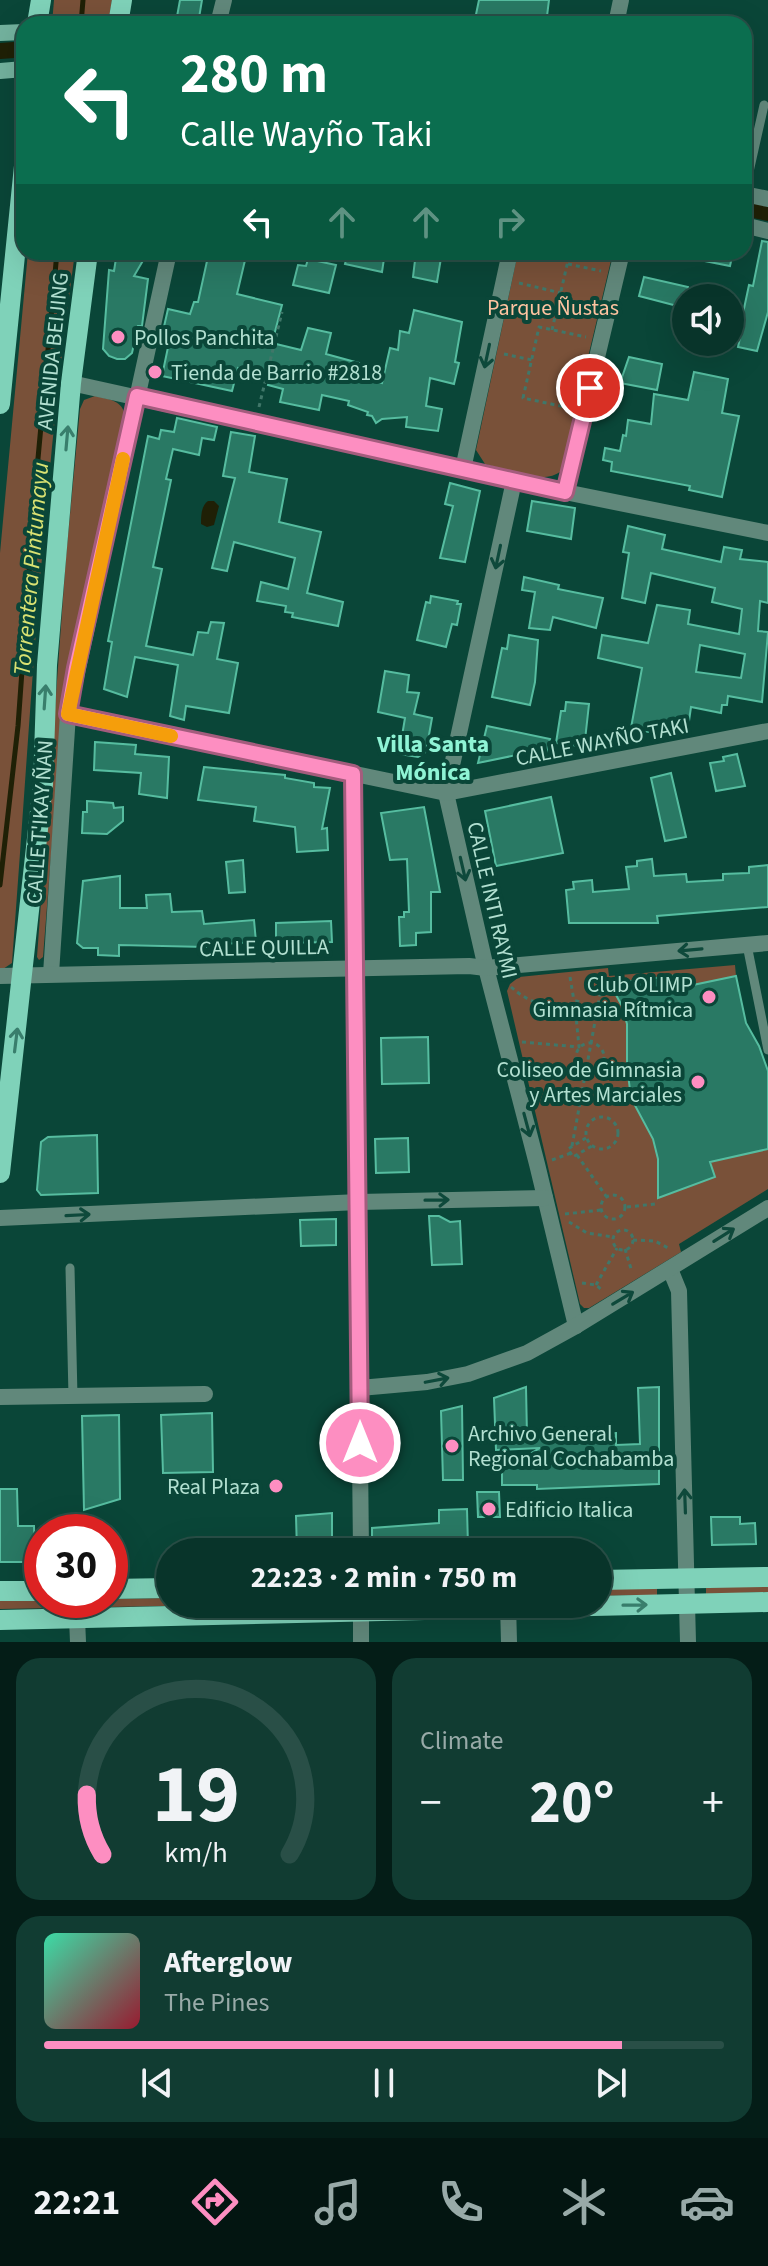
<!DOCTYPE html>
<meta charset="utf-8">
<style>
:root{--surface:#08342a;--page:#113c32;--text:#f1f3f6;--muted:#98aaa8;--line:#294f47;--accent:#fd8ec1}
body{margin:0;font-family:"Source Sans 3",sans-serif;background:var(--page);color:var(--text);height:100vh;display:flex;flex-direction:column;font-size:30px;white-space:nowrap}
*{box-sizing:border-box;margin:0}
p{font-size:26px;color:var(--muted)}
.icon{flex:none;width:44px;height:44px;fill:none;stroke:currentColor;stroke-width:2;stroke-linecap:round;stroke-linejoin:round}
.map{position:relative;height:1642px;overflow:hidden}
.details{display:flex;flex-direction:column;gap:16px;padding:16px;background:#041d17;flex:1}
.details>*{flex:none}
.hud{position:absolute;left:16px;top:16px;width:736px;height:244px;border-radius:24px;box-shadow:0 8px 32px #0002,0 0 0 2px var(--line);background:#0b6e4f;color:#fff;overflow:hidden}
.fabs{position:absolute;left:672px;top:284px;display:grid;gap:16px}
.fabs a{display:grid;place-items:center;width:72px;height:72px;border-radius:50%;background:var(--surface);box-shadow:0 8px 32px #0002,0 0 0 2px var(--line);font-size:40px}
.speed{position:absolute;left:24px;top:1514px;display:flex;gap:16px;font-size:40px;font-weight:700;text-align:center}
.speed>*{display:grid;place-content:center;width:104px;height:104px;border-radius:50%;background:var(--surface);box-shadow:0 8px 32px #0002,0 0 0 2px var(--line);line-height:1}
.speed .limit{border:12px solid #d22;background:#fff;color:#111}
.pin{position:absolute;display:grid;place-items:center;width:68px;height:68px;color:#fff;margin:-34px;border:4px solid #fff;border-radius:50%;box-shadow:0 2px 8px #0007}
.me{position:absolute;width:88px;margin:-44px;rotate:0deg;stroke-linejoin:round;filter:drop-shadow(0 0 6px #0008)}
.turn{display:flex;align-items:center;gap:28px;height:168px;padding:0 32px;font-size:36px}
.turn .icon{width:104px;height:104px;stroke-width:2.5}
.turn b{display:block;font-size:56px;line-height:68px}
.lanes{display:flex;align-items:center;height:76px;padding:0 32px;background:#0003;justify-content:center;gap:40px;direction:ltr}
.lanes .off{opacity:.35}
.big{font-size:60px;font-weight:700;line-height:1.1}
.details .card{flex:1;display:flex;flex-direction:column;justify-content:center;gap:12px;min-width:0;padding:0 28px;border-radius:24px;background:var(--page)}
.details .dial{align-items:center;gap:0}
.dial svg{height:208px;overflow:visible;fill:none;stroke:var(--line);stroke-width:7;stroke-linecap:round;text-anchor:middle}
.dial text{fill:var(--text);stroke:none}
.song{display:flex;align-items:center;gap:24px}
.cover{width:96px;height:96px;border-radius:12px;background:linear-gradient(135deg,hsl(160 70% 55%),hsl(350 70% 35%))}
.played{height:8px;border-radius:4px;background:linear-gradient(90deg,var(--accent) 85%,var(--line) 85%)}
.keys{display:flex;justify-content:space-around;direction:ltr}
.heat{display:flex;justify-content:space-between;align-items:center;font-size:44px;direction:ltr}
.details .tiles{flex:1;display:grid;gap:16px;grid-template-columns:1fr 1fr}
.card:last-child{grid-column:span 2}
.trip{position:absolute;left:156px;top:1538px;width:456px;height:80px;border-radius:40px;background:var(--surface);box-shadow:0 8px 32px #0002,0 0 0 2px var(--line);font-weight:700;line-height:80px;text-align:center}
.menu{display:flex;height:128px;justify-content:space-around;align-items:center;background:#031511;color:var(--muted)}
.menu .icon{width:56px;height:56px}
.menu .active{color:var(--accent)}
.menu b{font-size:36px;color:var(--text)}
.map>svg:first-child{display:block}
</style>
<div class="map">
<svg width="768" height="1642" viewBox="0 0 768 1642">
<rect width="100%" height="100%" fill="#0a4638"/>
<g fill="#795139">
<polygon points="54,0 112,0 108,24 52,24"/>
<path d="M28,252H75C42,488 30,726 12,963L0,971V553Z"/>
<path d="M518,252H613L561,471C544,486 506,469 485,464L476,450Z"/>
<path d="M95,396C108,399 123,400 125,416L63,704L43,957L39,960L37,957L66,557L80,409L84,400Z"/>
<polygon points="735,965 736,976 688,986 684,974 610,984 622,1006 627,1024 627,1066 631,1098 653,1139 658,1159 658,1197 714,1177 711,1162 768,1149 768,1189 679,1244 681,1252 589,1308 584,1308 580,1304 507,991 510,984 519,977 608,968 609,976"/>
<polygon points="768,1585 768,1592 706,1594 706,1587"/>
<polygon points="657,1588 657,1595 598,1596 598,1589"/>
<polygon points="170,1598 170,1604 274,1604 0,1609 0,1601"/>
</g>
<path fill="#1f2006" d="M208,501H214L219,506L214,525L207,527L201,524C201,516 201,506 208,501Z"/>
<g fill="none" stroke-linecap="round" stroke-linejoin="round">
<g stroke="#1f2006" stroke-width="5">
<polyline points="81,24 83,0"/>
<polyline points="0,885 18,726 35,491 57,252"/>
</g>
<g stroke="#1f2006" stroke-width="16">
<polyline points="0,51 14,50"/>
<polyline points="744,208 768,213"/>
</g>
</g>
<g fill="#297964" stroke="#56bda0" stroke-width="2" fill-rule="evenodd">
<polygon points="180,0 202,0 198,24 176,22"/>
<polygon points="479,0 549,0 546,24 474,24"/>
<polygon points="762,241 768,242 768,312 757,351 738,347 744,319 742,318 749,285 753,286"/>
<polygon points="117,252 148,252 134,276 148,279 142,326 138,326 132,353 125,359 117,359 109,356 103,349 109,270 114,271"/>
<polygon points="209,252 246,256 237,294 282,305 272,343 301,350 308,328 331,333 326,354 359,363 356,377 382,383 390,348 398,350 400,331 409,333 414,310 462,322 455,362 459,363 454,384 430,378 426,406 442,409 438,431 406,427 407,417 382,419 376,423 372,416 367,415 368,412 348,405 349,401 322,395 319,410 280,402 283,389 268,385 270,376 238,368 232,391 162,376 171,333 163,331 168,309 190,314 194,302 198,302"/>
<polygon points="348,252 385,252 382,272 345,264"/>
<polygon points="416,252 442,252 437,282 413,277"/>
<polygon points="689,252 733,252 730,266 689,258"/>
<polygon points="308,259 336,265 329,293 293,285 298,265 306,266"/>
<polygon points="644,277 688,287 685,308 639,296"/>
<polygon points="629,357 662,364 657,390 620,383"/>
<polygon points="694,372 728,379 722,413 739,416 722,497 689,490 690,486 611,471 612,462 603,460 605,448 620,451 623,435 626,436 628,420 651,424 654,394 688,400"/>
<polygon points="177,418 217,427 214,440 202,438 199,455 173,449 166,479 171,480 153,567 162,569 146,646 193,655 198,632 208,633 211,622 224,623 217,659 238,663 229,713 186,706 184,720 170,716 178,665 135,657 127,697 104,689 112,642 108,641 148,436 159,439 161,430 174,432"/>
<polygon points="231,432 255,436 249,472 287,479 279,522 321,532 307,593 343,602 338,626 292,617 293,613 285,612 286,606 257,601 261,582 288,589 295,558 234,542 227,571 212,568 235,478 223,476"/>
<polygon points="450,483 480,491 465,562 440,558 453,506 445,504"/>
<polygon points="532,501 575,508 571,539 527,531"/>
<path d="M628,526L665,535L662,549L721,562L724,547L742,550L740,559L768,562V603L760,601L758,631L768,632L762,702L728,696L727,705H722L721,713L691,707L688,728L650,722L649,732L631,728L642,668L598,658L602,635L648,643L657,605L690,610L688,624L739,634L742,609L712,602L715,588L651,573L645,603L622,598L629,553L623,552ZM700,645L745,654L741,678L696,672Z"/>
<polygon points="524,577 559,585 558,589 603,598 596,628 553,617 550,630 529,628 535,592 522,590"/>
<polygon points="431,596 458,601 457,604 461,604 457,625 452,624 446,647 417,640 426,602 430,603"/>
<polygon points="509,635 538,640 535,682 530,705 492,697 502,648 507,649"/>
<polygon points="385,671 409,675 407,692 419,693 414,714 432,718 426,752 418,757 399,754 405,718 378,712"/>
<polygon points="566,702 589,704 585,740 578,739 577,746 556,743 561,711 565,711"/>
<polygon points="487,726 550,739 546,753 536,751 478,763"/>
<polygon points="95,742 136,745 135,754 169,757 167,798 139,794 141,773 94,770"/>
<polygon points="737,754 745,786 716,791 710,763 724,761 723,757"/>
<polygon points="204,767 285,775 285,778 314,783 314,787 330,788 322,829 327,828 328,850 297,852 295,827 254,821 256,807 198,800"/>
<polygon points="671,773 686,837 665,841 651,778"/>
<polygon points="551,797 563,853 496,866 485,811"/>
<polygon points="87,801 113,803 114,808 123,807 123,821 107,834 82,833 83,812 87,812"/>
<polygon points="424,807 440,892 431,892 431,932 416,933 416,945 400,946 399,917 404,917 404,912 409,912 407,859 390,860 381,813"/>
<polygon points="652,859 654,876 686,874 687,882 723,880 723,874 749,873 749,867 768,865 768,907 657,916 658,923 569,923 566,890 574,889 573,882 592,880 593,892 629,889 626,867 637,866 637,861"/>
<polygon points="243,860 245,892 229,893 226,862"/>
<polygon points="120,876 120,908 147,908 146,895 170,894 172,912 202,911 204,924 254,920 256,942 206,945 206,947 119,945 119,956 98,955 98,948 83,948 77,943 83,881"/>
<polygon points="331,921 332,942 280,943 280,941 276,941 276,923"/>
<polygon points="685,974 688,986 736,976 746,1023 759,1046 768,1071 768,1149 710,1162 715,1177 658,1198 658,1159 653,1139 631,1098 627,1066 627,1024 622,1006 610,984"/>
<polygon points="428,1037 429,1083 382,1084 381,1038"/>
<polygon points="97,1135 98,1193 41,1195 37,1190 41,1142 48,1137"/>
<polygon points="408,1138 409,1172 376,1173 375,1139"/>
<polygon points="429,1216 439,1216 450,1222 460,1221 462,1264 432,1265"/>
<polygon points="336,1219 336,1245 301,1246 300,1220"/>
<polygon points="526,1387 527,1436 616,1433 616,1445 640,1444 638,1388 659,1387 659,1484 537,1489 537,1485 502,1485 502,1470 540,1448 496,1450 494,1398"/>
<polygon points="462,1406 463,1480 443,1480 441,1411"/>
<polygon points="212,1413 213,1472 163,1473 161,1415"/>
<polygon points="119,1415 120,1499 84,1510 82,1416"/>
<polygon points="0,1489 17,1489 18,1526 34,1526 35,1562 0,1562"/>
<polygon points="477,1492 499,1492 500,1517 478,1517"/>
<polygon points="467,1509 468,1546 439,1547 440,1552 372,1552 372,1528 439,1523 439,1510"/>
<polygon points="332,1513 332,1552 297,1552 296,1516"/>
<polygon points="711,1517 740,1517 740,1524 755,1523 756,1544 712,1545"/>
</g>
<g fill="none" stroke-linecap="round" stroke-linejoin="round">
<g stroke="#407769" stroke-width="3" stroke-dasharray="4 4" stroke-linecap="butt">
<polyline points="568,264 601,271"/>
<polyline points="519,283 561,293"/>
<polyline points="552,330 570,252"/>
<polyline points="504,354 532,360"/>
<polyline points="259,407 282,312"/>
<polyline points="570,408 523,398 539,327 586,337"/>
<polyline points="570,977 574,1001"/>
<path d="M511,987C528,1002 545,1008 568,1008"/>
<circle cx="576" cy="1008" r="7"/>
<polyline points="522,1042 579,1047 576,1016"/>
<circle cx="590" cy="1057" r="14"/>
<circle cx="602" cy="1133" r="16"/>
<polyline points="586,1138 568,1149 573,1157 592,1146"/>
<polyline points="572,1146 604,973"/>
<polyline points="577,1155 606,1196"/>
<polyline points="552,1160 571,1153"/>
<circle cx="613" cy="1207" r="12"/>
<polyline points="627,1207 655,1204"/>
<polyline points="565,1214 601,1210"/>
<polyline points="569,1222 587,1233 613,1237"/>
<circle cx="623" cy="1240" r="10"/>
<polyline points="633,1240 655,1241 670,1249"/>
<polyline points="625,1249 632,1272"/>
<polyline points="582,1283 596,1285 603,1291"/>
<polyline points="596,1285 617,1248"/>
</g>
<g stroke="#61887b" stroke-width="9">
<polyline points="744,194 764,105"/>
<polyline points="747,945 768,1050"/>
<polyline points="70,1268 73,1396"/>
</g>
<g stroke="#61887b" stroke-width="16">
<polyline points="218,24 224,0"/>
<polyline points="616,24 621,0"/>
<polyline points="744,194 768,199"/>
<polyline points="744,225 768,231"/>
<polyline points="71,383 565,492 768,533"/>
<polyline points="463,469 510,252"/>
<polyline points="514,481 446,793 486,968 537,1164 576,1326"/>
<polyline points="565,492 622,252"/>
<polyline points="68,714 446,793 768,731"/>
<polyline points="353,774 361,1552"/>
<polyline points="51,974 68,714 169,252"/>
<polyline points="0,976 469,966 486,968 768,943"/>
<polyline points="0,1218 359,1202 545,1198"/>
<polyline points="670,1269 679,1291 688,1642"/>
<polyline points="360,1388 427,1382 468,1374 527,1353 576,1326 768,1208"/>
<polyline points="0,1397 205,1394"/>
<polyline points="361,1604 361,1642"/>
<polyline points="508,1604 509,1642"/>
<polyline points="77,1618 78,1642"/>
</g>
<g stroke="#73b29e" stroke-width="16">
<polyline points="0,33 24,32"/>
<polyline points="0,71 24,69"/>
</g>
<g stroke="#7fd2b9" stroke-width="20">
<polyline points="37,24 41,0"/>
<polyline points="118,24 122,0"/>
<polyline points="0,404 24,166"/>
<polyline points="0,1173 43,784 47,665 71,383 88,252"/>
<polyline points="598,1580 768,1577"/>
<polyline points="110,1589 170,1588"/>
<polyline points="0,1591 42,1591"/>
<polyline points="0,1620 768,1602"/>
</g>
</g>
<defs><path id="oneway-shaft" d="M-6 0H5M1.5-3L5.5 0L1.5 3" fill="none" stroke-width="1.6" stroke-linecap="round" stroke-linejoin="round" transform="scale(2)"/></defs>
<g stroke="#0e493b">
<use href="#oneway-shaft" transform="translate(487 356) rotate(102)"/>
<use href="#oneway-shaft" transform="translate(498 557) rotate(102)"/>
<use href="#oneway-shaft" transform="translate(463 869) rotate(77)"/>
<use href="#oneway-shaft" transform="translate(690 950) rotate(175)"/>
<use href="#oneway-shaft" transform="translate(527 1125) rotate(75)"/>
<use href="#oneway-shaft" transform="translate(437 1200) rotate(-1)"/>
<use href="#oneway-shaft" transform="translate(78 1215) rotate(-3)"/>
<use href="#oneway-shaft" transform="translate(724 1235) rotate(-32)"/>
<use href="#oneway-shaft" transform="translate(623 1298) rotate(-31)"/>
<use href="#oneway-shaft" transform="translate(437 1380) rotate(-11)"/>
<use href="#oneway-shaft" transform="translate(685 1501) rotate(-92)"/>
</g>
<g stroke="#397e6c">
<use href="#oneway-shaft" transform="translate(67 438) rotate(-85)"/>
<use href="#oneway-shaft" transform="translate(45 697) rotate(-86)"/>
<use href="#oneway-shaft" transform="translate(16 1040) rotate(-83)"/>
<use href="#oneway-shaft" transform="translate(635 1605) rotate(-1)"/>
</g>
<g fill="none" stroke-linecap="round" stroke-linejoin="round">
<defs>
<polyline id="route" points="360,1443 353,774 68,714 76,668 137,396 565,492 590,388"/>
</defs>
<use href="#route" stroke="#a45c7d" stroke-width="20"/>
<use href="#route" stroke="#fd8ec1" stroke-width="14"/>
<polyline stroke="#f59e0b" stroke-width="14" points="123,459 68,714 171,736"/>
</g>
<g fill="#fd8ec1" stroke="#0a4638" stroke-width="3">
<circle cx="118" cy="337" r="8"/>
<circle cx="155" cy="372" r="8"/>
<circle cx="709" cy="997" r="8"/>
<circle cx="698" cy="1082" r="8"/>
<circle cx="452" cy="1446" r="8"/>
<circle cx="276" cy="1486" r="8"/>
<circle cx="489" cy="1509" r="8"/>
</g>
<g text-anchor="middle" stroke-width="8" stroke-linejoin="round" paint-order="stroke">
<g font-size="22" fill="#fec3a0" stroke="#0a4638">
<text x="553" y="315">Parque Ñustas</text>
</g>
<g font-size="22" fill="#b2e0d1" stroke="#0a4638" text-anchor="start">
<text x="134" y="345">Pollos Panchita</text>
<text x="171" y="380">Tienda de Barrio #2818</text>
<text x="693" y="992" text-anchor="end">Club OLIMP<tspan x="693" dy="25">Gimnasia Rítmica</tspan></text>
<text x="682" y="1077" text-anchor="end">Coliseo de Gimnasia<tspan x="682" dy="25">y Artes Marciales</tspan></text>
<text x="468" y="1441">Archivo General<tspan x="468" dy="25">Regional Cochabamba</tspan></text>
<text x="260" y="1494" text-anchor="end">Real Plaza</text>
<text x="505" y="1517">Edificio Italica</text>
</g>
<g font-size="22" fill="#b2e0d1" stroke="#0a4638">
<text transform="translate(52 351) rotate(-84)" y="8">AVENIDA BEIJING</text>
<text transform="translate(602 741) rotate(-11)" y="8">CALLE WAYÑO TAKI</text>
<text transform="translate(39 822) rotate(-86)" y="8">CALLE T'IKAY ÑAN</text>
<text transform="translate(493 900) rotate(77)" y="8">CALLE INTI RAYMI</text>
<text transform="translate(264 947) rotate(-1)" y="8">CALLE QUILLA</text>
</g>
<g font-size="24" font-style="italic" fill="#dae272" stroke="#0a4638">
<text transform="translate(31 569) rotate(-85)" y="8">Torrentera Pintumayu</text>
</g>
<g font-size="24" font-weight="bold" fill="#8ff4d5" stroke="#0a4638">
<text x="433" y="752">Villa Santa<tspan x="433" dy="28">Mónica</tspan></text>
</g>
</g>
</svg>
<div class="fabs">
<a><svg class="icon" aria-label="sound" viewBox="0 0 24 24"><path d="M4 9h4l5-4v14l-5-4H4zM17 9q2 3 0 6"/></svg></a>
</div>
<div class="speed"><div class="limit">30</div></div>
<div class="pin" style="left:590px;top:388px;background:#d93025"><svg class="icon" aria-label="arrive" viewBox="0 0 24 24"><path d="M6 21V4h12l-3 4 3 4H6"/></svg></div>
<svg class="me" style="left:360px;top:1443px" viewBox="-20 -20 40 40"><circle r="17" fill="#fd8ec1" stroke="#fff" stroke-width="3"/><path d="M0-11L8 9 0 5-8 9z" fill="#fff"/></svg>
<div class="trip">22:23 · 2 min · 750 m</div>
<div class="hud">
<div class="turn"><svg class="icon" aria-label="left" viewBox="0 0 24 24"><path d="M17 20v-9H6M10 6l-5 5 5 5"/></svg><div><b>280 m</b>Calle Wayño Taki</div></div>
<div class="lanes"><svg class="icon" aria-label="left" viewBox="0 0 24 24"><path d="M17 20v-9H6M10 6l-5 5 5 5"/></svg><svg class="icon off" aria-label="ahead" viewBox="0 0 24 24"><path d="M12 20V5M6 11l6-6 6 6"/></svg><svg class="icon off" aria-label="ahead" viewBox="0 0 24 24"><path d="M12 20V5M6 11l6-6 6 6"/></svg><svg class="icon off" aria-label="right" viewBox="0 0 24 24"><path d="M7 20v-9h11M14 6l5 5-5 5"/></svg></div>
</div>
</div>
<section class="details">
<div class="tiles">
<div class="card dial"><svg viewBox="0 0 100 80">
<path d="M14 69A42 42 0 1 1 86 69"/>
<path d="M14 69A42 42 0 0 1 8 46" stroke="#fd8ec1"/>
<text x="50" y="56" font-size="32" font-weight="700">19</text>
<text x="50" y="72" font-size="11">km/h</text>
</svg></div>
<div class="card"><p>Climate</p>
<div class="heat"><a>−</a><b class="big">20°</b><a>+</a></div>
</div>
<div class="card">
<div class="song"><i class="cover"></i><div><b>Afterglow</b><p>The Pines</p></div></div>
<div class="played"></div>
<div class="keys"><svg class="icon" aria-label="previous" viewBox="0 0 24 24"><path d="M18 5L8 12l10 7zM5 5v14"/></svg><svg class="icon" aria-label="pause" viewBox="0 0 24 24"><path d="M8 5v14M16 5v14"/></svg><svg class="icon" aria-label="next" viewBox="0 0 24 24"><path d="M6 5l10 7-10 7zM19 5v14"/></svg></div>
</div>
</div>
</section>
<nav class="menu">
<b>22:21</b>
<svg class="icon active" aria-label="directions" viewBox="0 0 24 24"><path d="M12 3l9 9-9 9-9-9zM9 14v-3h6M13 9l2 2-2 2"/></svg>
<svg class="icon" aria-label="music" viewBox="0 0 24 24"><path d="M9 18V5l10-2v13"/><circle cx="6" cy="18" r="3"/><circle cx="16" cy="16" r="3"/></svg>
<svg class="icon" aria-label="phone" viewBox="0 0 24 24"><path d="M5 4h4l2 5-3 2q2 4 5 5l2-3 5 2v4C11 20 4 13 5 4z"/></svg>
<svg class="icon" aria-label="climate" viewBox="0 0 24 24"><path d="M12 3v18M4 7l16 10M4 17L20 7"/></svg>
<svg class="icon" aria-label="car" viewBox="0 0 24 24"><path d="M5 17H2v-5l4-1 3-4h7l3 4 3 1v5h-3M9 17h6M6 11h13"/><circle cx="7" cy="17" r="2"/><circle cx="17" cy="17" r="2"/></svg>
</nav>
